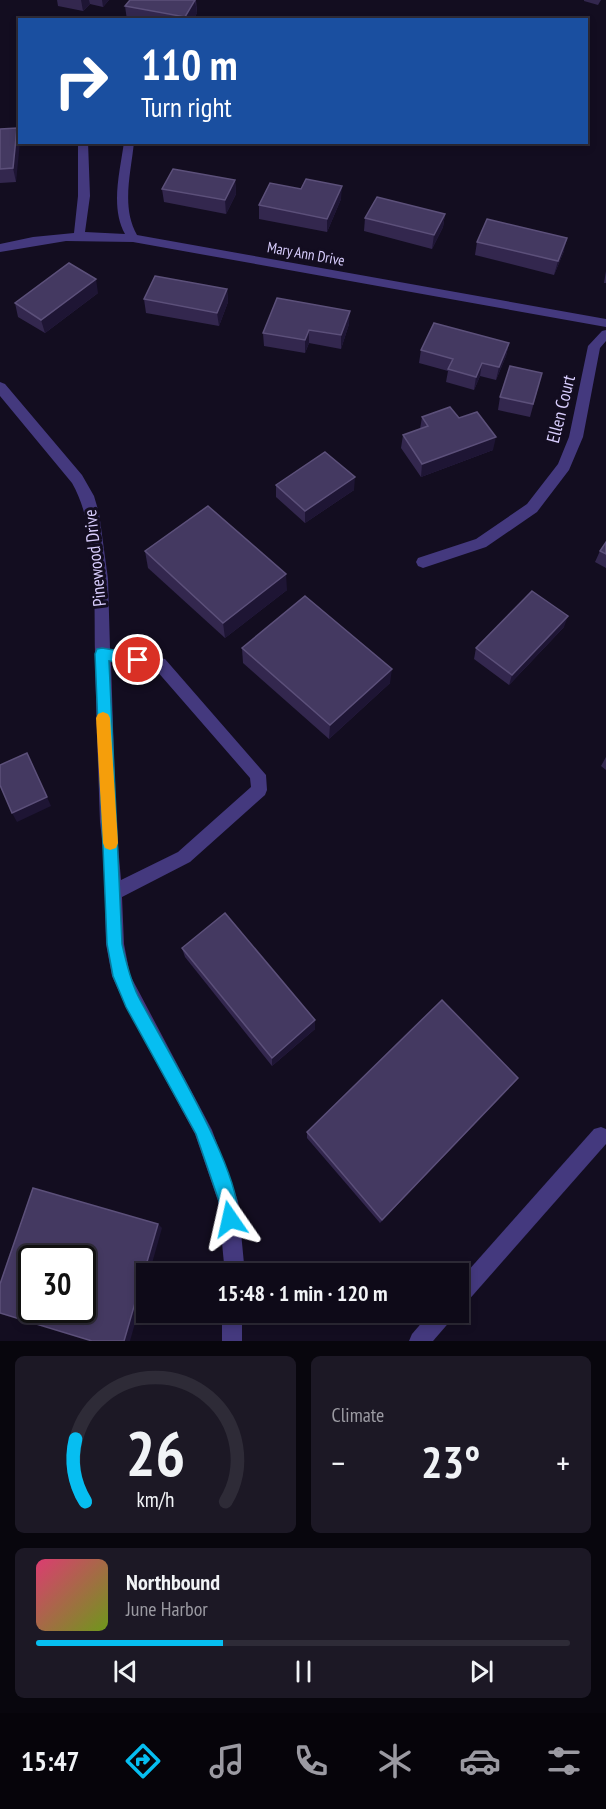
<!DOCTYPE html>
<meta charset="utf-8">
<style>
:root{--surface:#0e0a18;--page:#1c1825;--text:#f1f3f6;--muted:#9b9aa2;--line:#2e2b37;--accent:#06bef1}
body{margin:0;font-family:"PT Sans Narrow",sans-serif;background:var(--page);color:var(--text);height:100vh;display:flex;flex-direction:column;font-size:22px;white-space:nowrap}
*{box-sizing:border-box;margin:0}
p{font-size:20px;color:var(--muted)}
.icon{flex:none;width:33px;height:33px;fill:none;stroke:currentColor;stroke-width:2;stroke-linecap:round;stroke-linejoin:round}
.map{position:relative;height:1341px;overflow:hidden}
.drawer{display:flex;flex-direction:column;gap:15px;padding:15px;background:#08060d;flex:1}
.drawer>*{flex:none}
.banner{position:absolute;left:18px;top:18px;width:570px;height:126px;border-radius:0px;box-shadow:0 3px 9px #0003,0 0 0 2px var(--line);background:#1a4fa0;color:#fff;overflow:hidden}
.speed{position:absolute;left:18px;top:1245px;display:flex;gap:12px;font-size:30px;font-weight:700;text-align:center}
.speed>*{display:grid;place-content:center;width:78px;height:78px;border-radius:50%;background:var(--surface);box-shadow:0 3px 9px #0003,0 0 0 2px var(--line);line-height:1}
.speed .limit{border:3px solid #111;border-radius:9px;background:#fff;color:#111}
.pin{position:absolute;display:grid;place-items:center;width:51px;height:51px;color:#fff;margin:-26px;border:3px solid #fff;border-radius:50%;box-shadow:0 2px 6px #0007}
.me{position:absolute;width:66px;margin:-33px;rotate:349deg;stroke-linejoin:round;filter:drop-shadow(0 0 4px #0008)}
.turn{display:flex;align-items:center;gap:21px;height:126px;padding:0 24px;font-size:27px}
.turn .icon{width:78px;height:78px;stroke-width:2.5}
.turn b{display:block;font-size:42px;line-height:51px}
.big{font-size:45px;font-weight:800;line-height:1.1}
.drawer .widget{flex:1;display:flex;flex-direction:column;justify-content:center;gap:9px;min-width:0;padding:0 21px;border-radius:9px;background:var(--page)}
.drawer .dial{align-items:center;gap:0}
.dial svg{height:156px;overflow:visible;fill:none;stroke:var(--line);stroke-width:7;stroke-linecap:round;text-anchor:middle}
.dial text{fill:var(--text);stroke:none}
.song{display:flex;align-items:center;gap:18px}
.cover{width:72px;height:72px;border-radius:9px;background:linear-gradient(135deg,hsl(340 70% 55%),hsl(80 70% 35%))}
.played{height:6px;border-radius:3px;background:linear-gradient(90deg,var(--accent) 35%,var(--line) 35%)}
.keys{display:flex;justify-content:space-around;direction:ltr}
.heat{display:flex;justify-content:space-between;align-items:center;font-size:33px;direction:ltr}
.drawer .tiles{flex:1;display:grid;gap:15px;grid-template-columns:1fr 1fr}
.widget:last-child{grid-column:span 2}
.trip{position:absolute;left:136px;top:1263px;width:333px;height:60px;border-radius:0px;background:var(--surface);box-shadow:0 3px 9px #0003,0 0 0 2px var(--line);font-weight:800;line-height:60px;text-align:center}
.tabs{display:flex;height:96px;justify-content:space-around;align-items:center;background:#06040a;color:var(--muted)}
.tabs .icon{width:42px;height:42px}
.tabs .selected{color:var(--accent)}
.tabs b{font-size:27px;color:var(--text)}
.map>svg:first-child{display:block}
</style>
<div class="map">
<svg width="606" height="1341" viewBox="0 0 606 1341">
<rect width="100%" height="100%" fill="#130d20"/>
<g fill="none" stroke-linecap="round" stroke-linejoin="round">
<g fill="#44397e" fill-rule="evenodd">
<path d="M78,142H88L90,196L85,232L125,234C110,207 120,172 124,142H134C131,173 121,207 137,235L606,319V327L133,242L66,241L0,252V244L33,237L74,233L78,196Z"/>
<polygon points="606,330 606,341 600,348 583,437 569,470 537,512 486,547 423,568 418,566 416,562 418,558 476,539 527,504 558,464 569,437 588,346 602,331"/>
<path d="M0,382L5,384L82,475L94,496L99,513L108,579L110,649L165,659L266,775L267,790L265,795L190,862L122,897L124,944L130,975L212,1130L238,1201L245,1274H225L218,1201L195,1134L126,1007L112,976L106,944L104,855L100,822C98,766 96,709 95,653C94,602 98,528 72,483L0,396ZM111,662L156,670L250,778L251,787L178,852L121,880L116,822Z"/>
<polygon points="601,1127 606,1129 606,1144 466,1303 459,1306 459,1281 594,1129"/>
<rect x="222" y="1312" width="20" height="29"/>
<polygon points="431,1312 455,1312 452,1319 433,1341 409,1341 412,1334"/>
</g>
</g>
<g fill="#33274e">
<polygon points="57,0 109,0 103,7 90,4 83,11 58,6"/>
<polygon points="130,0 196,0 197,13 193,20 127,20 125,6"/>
<polygon points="584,0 601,0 598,5 584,1"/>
<polygon points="17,128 16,182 0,183 0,129"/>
<polygon points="235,180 236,194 226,214 164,202 162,189"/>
<polygon points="341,199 327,232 259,219 259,205"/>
<polygon points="445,214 443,227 432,249 364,231 365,218"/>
<polygon points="477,242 564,251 554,275 475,255"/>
<polygon points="606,271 606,283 604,283"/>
<polygon points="227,289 228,302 219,326 146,313 144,299"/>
<polygon points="98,293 45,333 18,317 15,303"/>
<polygon points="349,324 341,349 309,343 305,353 264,346 263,333"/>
<polygon points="509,343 506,356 496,380 480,376 474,390 446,382 448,371 419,363 421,350"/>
<polygon points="542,373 530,417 498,410 500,397"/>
<polygon points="422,417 459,418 493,450 421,477 401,448 403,435 420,429"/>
<polygon points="276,485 354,490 305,523 276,497"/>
<polygon points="606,542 606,568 595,562 600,551"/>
<polygon points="145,551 287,590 225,638 148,568"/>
<polygon points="564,627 509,685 474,659 476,648"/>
<polygon points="242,648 390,683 329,739 243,663"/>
<polygon points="606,757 606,770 601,766"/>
<polygon points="182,948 315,1029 272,1066 185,957"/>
<polygon points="518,1078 512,1085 380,1223 307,1138 307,1132"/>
</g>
<g fill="#1e1534">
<polygon points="81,0 89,0 90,4 83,11"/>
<polygon points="102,0 109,0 103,7"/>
<polygon points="195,0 197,13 193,20 185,20 185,17"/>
<polygon points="17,128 20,142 16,182 13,168"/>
<polygon points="235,180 236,194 226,214 225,200"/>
<polygon points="342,186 341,199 327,232 327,219"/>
<polygon points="445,214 443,227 432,249 434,235"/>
<polygon points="567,238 564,251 554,275 558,261"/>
<polygon points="96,279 98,293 45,333 41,320"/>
<polygon points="227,289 228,302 219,326 217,313"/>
<polygon points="350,311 349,324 341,349 341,335"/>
<polygon points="309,330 309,343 305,353 305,340"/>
<polygon points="509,343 506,356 496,380 499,367"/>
<polygon points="482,363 480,376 474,390 476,377"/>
<polygon points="496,437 493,450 421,477 422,464"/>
<polygon points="355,477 354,490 305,523 305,511"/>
<polygon points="286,574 287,590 225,638 223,623"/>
<polygon points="568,616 564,627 509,685 512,675"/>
<polygon points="392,669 390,683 329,739 330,725"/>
<polygon points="27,753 51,806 17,822 12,813"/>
<polygon points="315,1020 315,1029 272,1066 272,1058"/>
<polygon points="518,1078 512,1085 380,1223 382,1220"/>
<polygon points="158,1224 162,1228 149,1274 147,1274 147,1281 130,1341 124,1341"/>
</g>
<g fill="#443961" stroke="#5c507a" stroke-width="1.5" fill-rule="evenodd">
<polygon points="130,0 195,0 185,17 125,6"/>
<polygon points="17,128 13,168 0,169 0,129"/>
<polygon points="173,169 235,180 225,200 162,189"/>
<polygon points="306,179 342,186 327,219 259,205 270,183 301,189"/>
<polygon points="377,197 445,214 434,235 365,218"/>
<polygon points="487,219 567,238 558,261 477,242"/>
<polygon points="69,263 96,279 41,320 15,303"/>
<polygon points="155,276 227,289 217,313 144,299"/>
<polygon points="277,298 350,311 341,335 309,330 305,340 263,333"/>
<polygon points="434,323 509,343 499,367 482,363 476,377 448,369 453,359 421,350"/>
<polygon points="510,366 542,373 533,404 500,397"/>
<polygon points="450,407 459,418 477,412 496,437 422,464 403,435 428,426 422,417"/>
<polygon points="325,452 355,477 305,511 276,485"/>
<polygon points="208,506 286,574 223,623 145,551"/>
<polygon points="606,542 606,554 600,551"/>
<polygon points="532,591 568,616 512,675 476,648"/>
<polygon points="305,596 392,669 330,725 242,648"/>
<polygon points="27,753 47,797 12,813 0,785 0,765"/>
<polygon points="225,913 315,1020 272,1058 182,948"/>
<polygon points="442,1000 518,1078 382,1220 307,1132"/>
<path d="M33,1188L158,1224L124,1341H92L0,1313V1284ZM32,1258H82V1310H32Z"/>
</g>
<path fill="#06bef1" stroke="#047c9d" stroke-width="1.5" d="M102,648L138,654L143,656L145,660L143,664L138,666L109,661L122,944C126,962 130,979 138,996C159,1037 252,1186 236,1225L230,1228L224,1225L219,1201L196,1134L126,1007L113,976L107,944L95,654L97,649Z"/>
<polygon fill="#f59e0b" points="103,712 108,714 110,718 118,843 116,848 110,850 105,848 103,843 96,718 98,714"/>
<g text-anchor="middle" stroke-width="6" stroke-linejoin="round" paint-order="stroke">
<g font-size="15" fill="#d9cefe" stroke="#130d20">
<text transform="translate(306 254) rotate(10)" y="5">Mary Ann Drive</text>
</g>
<g font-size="18" fill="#d9cefe" stroke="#130d20">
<text transform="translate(561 409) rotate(-76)" y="6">Ellen Court</text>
<text transform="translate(95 558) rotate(-96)" y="6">Pinewood Drive</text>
</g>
</g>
</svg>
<div class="speed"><div class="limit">30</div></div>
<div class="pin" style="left:138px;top:660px;background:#d93025"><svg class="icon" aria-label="arrive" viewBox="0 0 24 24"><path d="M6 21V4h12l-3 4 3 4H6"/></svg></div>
<svg class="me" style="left:230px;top:1219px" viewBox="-20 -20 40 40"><path d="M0-17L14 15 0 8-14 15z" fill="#06bef1" stroke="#fff" stroke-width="4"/></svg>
<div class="trip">15:48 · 1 min · 120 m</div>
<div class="banner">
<div class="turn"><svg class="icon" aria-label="right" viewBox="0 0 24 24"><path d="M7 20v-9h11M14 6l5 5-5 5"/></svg><div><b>110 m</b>Turn right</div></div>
</div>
</div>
<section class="drawer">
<div class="tiles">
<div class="widget dial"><svg viewBox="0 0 100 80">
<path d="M14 69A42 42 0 1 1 86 69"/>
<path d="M14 69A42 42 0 0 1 9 37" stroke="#06bef1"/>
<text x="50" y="56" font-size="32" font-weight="700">26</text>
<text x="50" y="72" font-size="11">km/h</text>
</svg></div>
<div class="widget"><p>Climate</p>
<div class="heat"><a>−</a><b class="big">23°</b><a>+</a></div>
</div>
<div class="widget">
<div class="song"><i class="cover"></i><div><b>Northbound</b><p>June Harbor</p></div></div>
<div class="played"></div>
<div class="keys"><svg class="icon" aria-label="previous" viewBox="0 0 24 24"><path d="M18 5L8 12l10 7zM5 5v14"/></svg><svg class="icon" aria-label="pause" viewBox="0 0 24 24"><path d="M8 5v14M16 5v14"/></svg><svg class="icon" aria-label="next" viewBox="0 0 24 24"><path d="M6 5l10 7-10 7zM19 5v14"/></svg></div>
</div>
</div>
</section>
<nav class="tabs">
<b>15:47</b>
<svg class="icon selected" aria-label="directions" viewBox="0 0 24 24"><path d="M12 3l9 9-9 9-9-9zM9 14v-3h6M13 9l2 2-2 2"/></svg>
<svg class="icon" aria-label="music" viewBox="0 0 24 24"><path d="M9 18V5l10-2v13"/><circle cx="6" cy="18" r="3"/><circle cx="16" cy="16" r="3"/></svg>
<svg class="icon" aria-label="phone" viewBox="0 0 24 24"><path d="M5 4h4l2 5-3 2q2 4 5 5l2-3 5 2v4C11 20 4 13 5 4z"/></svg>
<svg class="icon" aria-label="climate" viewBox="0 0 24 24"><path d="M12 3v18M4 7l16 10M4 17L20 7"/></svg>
<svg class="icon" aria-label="car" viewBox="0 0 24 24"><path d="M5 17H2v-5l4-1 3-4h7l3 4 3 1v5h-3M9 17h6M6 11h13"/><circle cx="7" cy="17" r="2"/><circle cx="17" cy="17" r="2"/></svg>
<svg class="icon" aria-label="filters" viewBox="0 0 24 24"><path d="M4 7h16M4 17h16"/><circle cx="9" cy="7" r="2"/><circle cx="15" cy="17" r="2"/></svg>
</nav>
